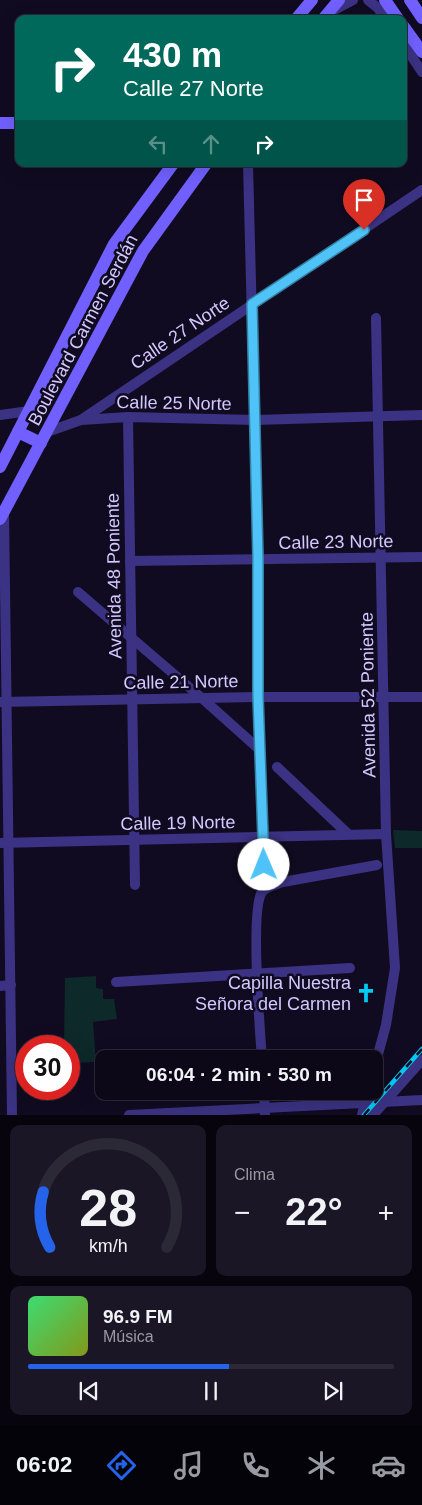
<!DOCTYPE html>
<html lang="es">
<meta charset="utf-8">
<style>
:root{--surface:#0c0818;--page:#1a1625;--text:#f1f3f6;--muted:#9a9aa2;--line:#2c2937;--accent:#2563eb}
body{margin:0;font-family:Arial,sans-serif;background:var(--page);color:var(--text);height:100vh;display:flex;flex-direction:column;font-size:19px;white-space:nowrap}
*{box-sizing:border-box;margin:0}
p{font-size:16px;color:var(--muted)}
.icon{flex:none;width:28px;height:28px;fill:none;stroke:currentColor;stroke-width:2;stroke-linecap:round;stroke-linejoin:round}
.map{position:relative;height:1115px;overflow:hidden}
.drawer{display:flex;flex-direction:column;gap:10px;padding:10px;background:#07040d;flex:1}
.drawer>*{flex:none}
.top-card{position:absolute;left:15px;top:15px;width:392px;height:152px;border-radius:10px;box-shadow:0 5px 20px #0002,0 0 0 1px var(--line);background:#00695c;color:#fff;overflow:hidden}
.speed{position:absolute;left:15px;top:1035px;display:flex;gap:10px;font-size:25px;font-weight:700;text-align:center}
.speed>*{display:grid;place-content:center;width:65px;height:65px;border-radius:50%;background:var(--surface);box-shadow:0 5px 20px #0002,0 0 0 1px var(--line);line-height:1}
.speed .limit{border:8px solid #d22;background:#fff;color:#111}
.pin{position:absolute;display:grid;place-items:center;width:42px;height:42px;color:#fff;margin:-51px -21px;border-radius:50% 50% 50% 0;rotate:-45deg;box-shadow:0 0 5px #0007}
.pin .icon{rotate:45deg}
.me{position:absolute;width:55px;margin:-28px;rotate:359deg;stroke-linejoin:round;filter:drop-shadow(0 0 4px #0008)}
.turn{display:flex;align-items:center;gap:18px;height:105px;padding:0 25px;font-size:22px}
.turn .icon{width:65px;height:65px;stroke-width:2.5}
.turn b{display:block;font-size:35px;line-height:42px}
.lanes{display:flex;align-items:center;height:48px;padding:0 25px;background:#0003;justify-content:center;gap:25px;direction:ltr}
.lanes .off{opacity:.35}
.big{font-size:38px;font-weight:700;line-height:1.1}
.drawer .widget{flex:1;display:flex;flex-direction:column;justify-content:center;gap:8px;min-width:0;padding:0 18px;border-radius:10px;background:var(--page)}
.drawer .dial{align-items:center;gap:0}
.dial svg{height:130px;overflow:visible;fill:none;stroke:var(--line);stroke-width:7;stroke-linecap:round;text-anchor:middle}
.dial text{fill:var(--text);stroke:none}
.song{display:flex;align-items:center;gap:15px}
.cover{width:60px;height:60px;border-radius:8px;background:linear-gradient(135deg,hsl(140 70% 55%),hsl(70 70% 35%))}
.played{height:5px;border-radius:2px;background:linear-gradient(90deg,var(--accent) 55%,var(--line) 55%)}
.keys{display:flex;justify-content:space-around;direction:ltr}
.heat{display:flex;justify-content:space-between;align-items:center;font-size:28px;direction:ltr}
.drawer .tiles{flex:1;display:grid;gap:10px;grid-template-columns:1fr 1fr}
.widget:last-child{grid-column:span 2}
.trip{position:absolute;left:95px;top:1050px;width:288px;height:50px;border-radius:10px;background:var(--surface);box-shadow:0 5px 20px #0002,0 0 0 1px var(--line);font-weight:700;line-height:50px;text-align:center}
.tabs{display:flex;height:80px;justify-content:space-around;align-items:center;background:#05030a;color:var(--muted)}
.tabs .icon{width:35px;height:35px}
.tabs .selected{color:var(--accent)}
.tabs b{font-size:22px;color:var(--text)}
.map>svg:first-child{display:block}
</style>
<div class="map">
<svg width="422" height="1115" viewBox="0 0 422 1115">
<rect width="100%" height="100%" fill="#100b20"/>
<g fill="#0d292a">
<polygon points="393,830 422,831 422,848 395,848"/>
<polygon points="96,976 96,988 103,989 103,999 114,999 117,1019 93,1022 96,1062 69,1063 69,1046 64,1046 65,978"/>
</g>
<g fill="none" stroke-linecap="round" stroke-linejoin="round">
<g stroke="#3b3283" stroke-width="10">
<polyline points="368,0 378,8 385,19"/>
<polyline points="332,11 353,0"/>
<polyline points="404,45 422,72"/>
<polyline points="248,164 258,559 258,697 264,865"/>
<polyline points="0,415 29,411"/>
<polyline points="128,417 135,885"/>
<polyline points="81,420 422,190"/>
<polyline points="47,432 81,420 128,417 255,420 422,415"/>
<polyline points="4,511 12,1115"/>
<polyline points="130,561 422,557"/>
<polyline points="78,592 204,700 260,750"/>
<polyline points="1,702 258,697 422,697"/>
<polyline points="277,767 347,833"/>
<polyline points="0,843 386,834"/>
<polyline points="116,982 350,968"/>
<polyline points="0,986 11,985"/>
<path d="M262,1059C260,1032 250,909 262,892C267,886 276,885 283,882L377,865"/>
<polyline points="374,1069 386,1025 395,968 386,834 376,318"/>
<polyline points="264,1091 265,1115"/>
<polyline points="129,1115 422,1100"/>
<polyline points="362,1115 368,1091"/>
<polyline points="373,1115 422,1060"/>
</g>
<g stroke="#7160ff" stroke-width="12">
<polyline points="385,0 398,19"/>
<polyline points="410,0 422,18"/>
<polyline points="296,19 312,0"/>
<polyline points="323,19 339,0"/>
<polyline points="404,27 422,52"/>
<polyline points="0,123 19,123"/>
<polyline points="18,432 41,443"/>
<polyline points="0,467 114,244 173,164"/>
<polyline points="0,519 143,251 206,164"/>
</g>
<defs>
<polyline id="rail" points="364,1115 422,1049"/>
</defs>
<use href="#rail" stroke="#00c9f4" stroke-width="4.5"/>
<use href="#rail" stroke="#100b20" stroke-width="2.5" stroke-dasharray="8" stroke-linecap="butt"/>
</g>
<g fill="none" stroke-linecap="round" stroke-linejoin="round">
<defs>
<polyline id="route" points="264,865 258,697 258,559 252,304 364,230"/>
</defs>
<use href="#route" stroke="#337fa1" stroke-width="12"/>
<use href="#route" stroke="#4fc3f7" stroke-width="9"/>
</g>
<defs>
<symbol id="church-bare" viewBox="-9 -9 18 18"><path d="M-1.2-6h2.4v3.5h3.3v2.4h-3.3V6h-2.4V-.1h-3.3v-2.4h3.3Z" fill="#00c9f4" stroke="#100b20" stroke-width="2.5" paint-order="stroke"/></symbol>
</defs>
<g fill-rule="evenodd">
<use href="#church-bare" x="352" y="979" width="28" height="28"/>
</g>
<g text-anchor="middle" stroke-width="5" stroke-linejoin="round" paint-order="stroke">
<g font-size="18" fill="#d4c9ff" stroke="#100b20">
<text transform="translate(83 330) rotate(-62)" y="6">Boulevard Carmen Serdán</text>
<text transform="translate(180 333) rotate(-34)" y="6">Calle 27 Norte</text>
<text transform="translate(174 403) rotate(1)" y="6">Calle 25 Norte</text>
<text transform="translate(336 542) rotate(-1)" y="6">Calle 23 Norte</text>
<text transform="translate(114 576) rotate(-91)" y="6">Avenida 48 Poniente</text>
<text transform="translate(181 682) rotate(-1)" y="6">Calle 21 Norte</text>
<text transform="translate(368 695) rotate(-91)" y="6">Avenida 52 Poniente</text>
<text transform="translate(178 823) rotate(-1)" y="6">Calle 19 Norte</text>
</g>
<g font-size="18" fill="#d4c9ff" stroke="#100b20" text-anchor="end">
<text x="351" y="989">Capilla Nuestra<tspan x="351" dy="21">Señora del Carmen</tspan></text>
</g>
</g>
</svg>
<div class="speed"><div class="limit">30</div></div>
<div class="pin" style="left:364px;top:230px;background:#d93025"><svg class="icon" aria-label="arrive" viewBox="0 0 24 24"><path d="M6 21V4h12l-3 4 3 4H6"/></svg></div>
<svg class="me" style="left:264px;top:865px" viewBox="-20 -20 40 40"><circle r="19" fill="#fff"/><path d="M0-13L10 11 0 6-10 11z" fill="#4fc3f7"/></svg>
<div class="trip">06:04 · 2 min · 530 m</div>
<div class="top-card">
<div class="turn"><svg class="icon" aria-label="right" viewBox="0 0 24 24"><path d="M7 20v-9h11M14 6l5 5-5 5"/></svg><div><b>430 m</b>Calle 27 Norte</div></div>
<div class="lanes"><svg class="icon off" aria-label="left" viewBox="0 0 24 24"><path d="M17 20v-9H6M10 6l-5 5 5 5"/></svg><svg class="icon off" aria-label="ahead" viewBox="0 0 24 24"><path d="M12 20V5M6 11l6-6 6 6"/></svg><svg class="icon" aria-label="right" viewBox="0 0 24 24"><path d="M7 20v-9h11M14 6l5 5-5 5"/></svg></div>
</div>
</div>
<section class="drawer">
<div class="tiles">
<div class="widget dial"><svg viewBox="0 0 100 80">
<path d="M14 69A42 42 0 1 1 86 69"/>
<path d="M14 69A42 42 0 0 1 10 35" stroke="#2563eb"/>
<text x="50" y="56" font-size="32" font-weight="700">28</text>
<text x="50" y="72" font-size="11">km/h</text>
</svg></div>
<div class="widget"><p>Clima</p>
<div class="heat"><a>−</a><b class="big">22°</b><a>+</a></div>
</div>
<div class="widget">
<div class="song"><i class="cover"></i><div><b>96.9 FM</b><p>Música</p></div></div>
<div class="played"></div>
<div class="keys"><svg class="icon" aria-label="previous" viewBox="0 0 24 24"><path d="M18 5L8 12l10 7zM5 5v14"/></svg><svg class="icon" aria-label="pause" viewBox="0 0 24 24"><path d="M8 5v14M16 5v14"/></svg><svg class="icon" aria-label="next" viewBox="0 0 24 24"><path d="M6 5l10 7-10 7zM19 5v14"/></svg></div>
</div>
</div>
</section>
<nav class="tabs">
<b>06:02</b>
<svg class="icon selected" aria-label="directions" viewBox="0 0 24 24"><path d="M12 3l9 9-9 9-9-9zM9 14v-3h6M13 9l2 2-2 2"/></svg>
<svg class="icon" aria-label="music" viewBox="0 0 24 24"><path d="M9 18V5l10-2v13"/><circle cx="6" cy="18" r="3"/><circle cx="16" cy="16" r="3"/></svg>
<svg class="icon" aria-label="phone" viewBox="0 0 24 24"><path d="M5 4h4l2 5-3 2q2 4 5 5l2-3 5 2v4C11 20 4 13 5 4z"/></svg>
<svg class="icon" aria-label="climate" viewBox="0 0 24 24"><path d="M12 3v18M4 7l16 10M4 17L20 7"/></svg>
<svg class="icon" aria-label="car" viewBox="0 0 24 24"><path d="M5 17H2v-5l4-1 3-4h7l3 4 3 1v5h-3M9 17h6M6 11h13"/><circle cx="7" cy="17" r="2"/><circle cx="17" cy="17" r="2"/></svg>
</nav>
